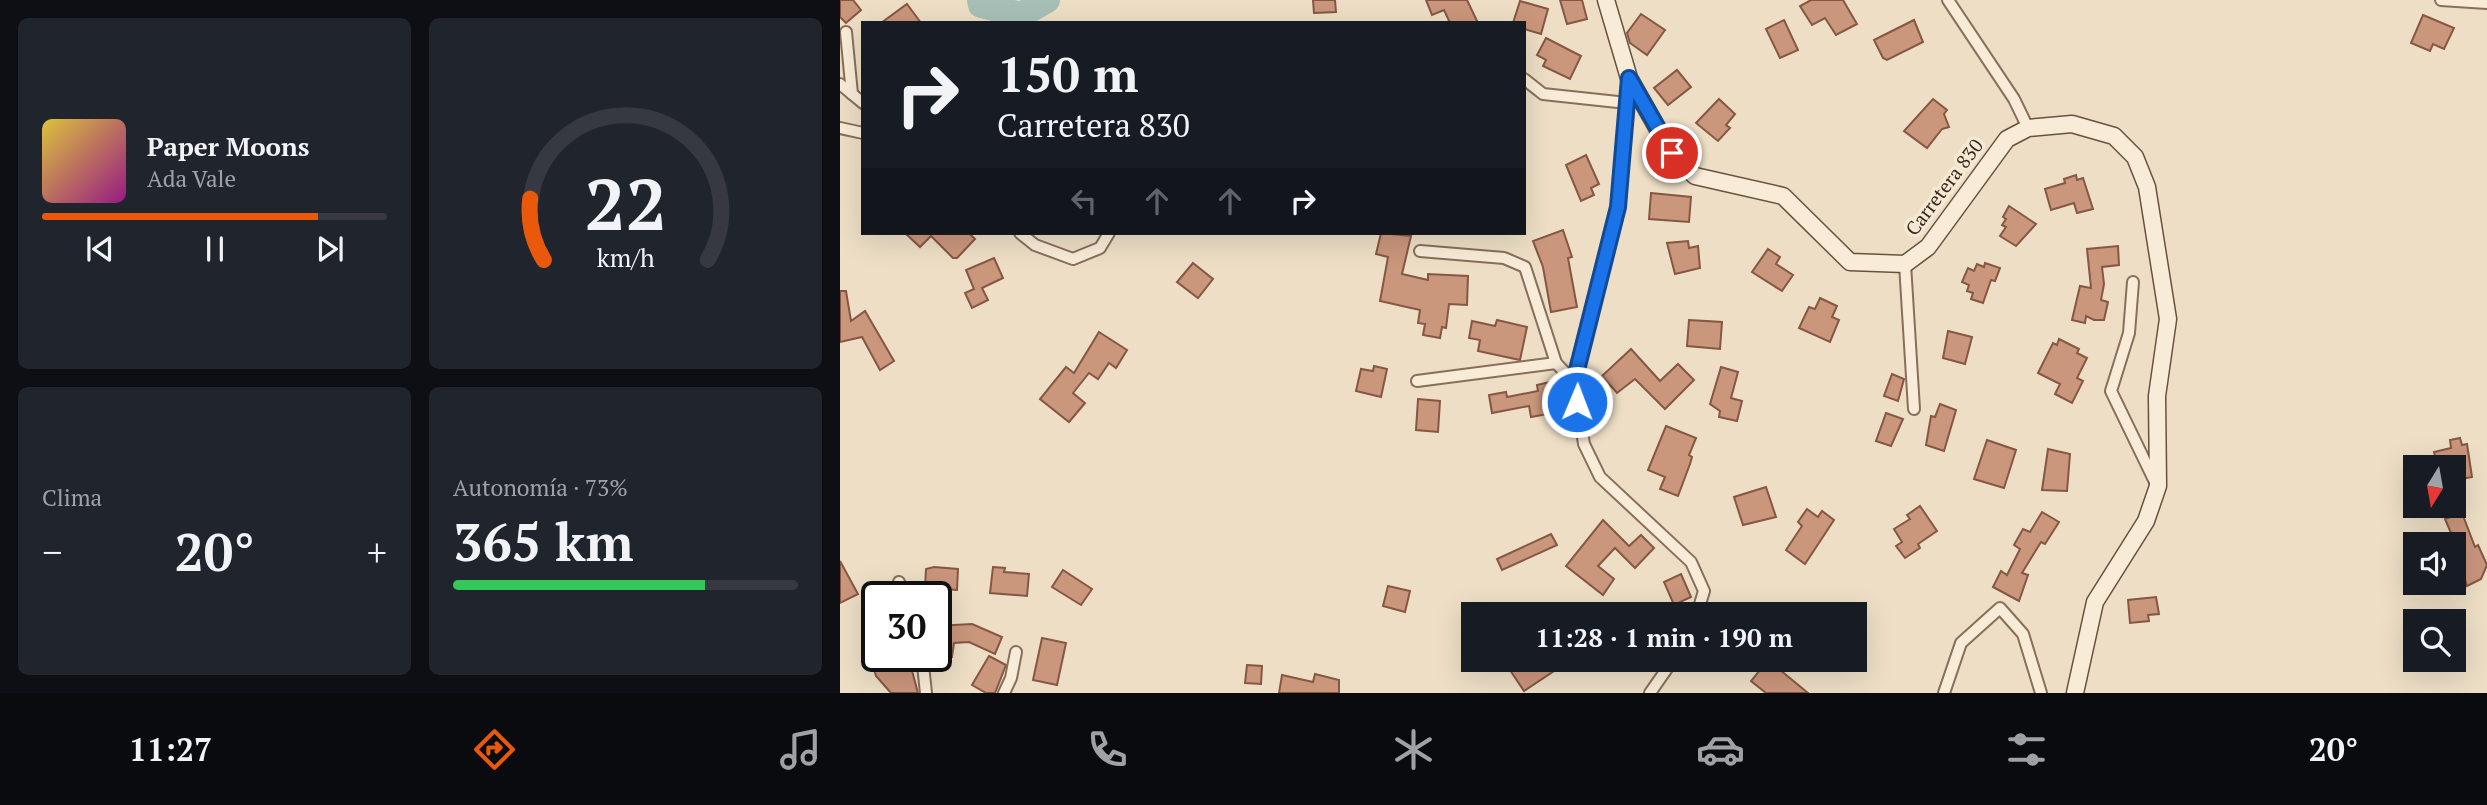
<!DOCTYPE html>
<html lang="es">
<meta charset="utf-8">
<style>
:root{--surface:#171b24;--page:#20242c;--text:#f1f3f6;--muted:#9ea1a6;--line:#363941;--accent:#ea580c}
body{margin:0;font-family:"PT Serif",serif;background:var(--page);color:var(--text);height:100vh;display:flex;flex-direction:column;font-size:26px;white-space:nowrap}
*{box-sizing:border-box;margin:0}
p{font-size:23px;color:var(--muted)}
.icon{flex:none;width:38px;height:38px;fill:none;stroke:currentColor;stroke-width:2;stroke-linecap:round;stroke-linejoin:round}
.map{position:relative;flex:1;overflow:hidden}
.panel{display:flex;flex-direction:column;gap:18px;padding:18px;background:#0d0f14;width:840px}
.panel>*{flex:none}
.hud{position:absolute;left:21px;top:21px;width:665px;height:214px;border-radius:0px;box-shadow:0 7px 28px #0002;background:#171b24;color:var(--text);overflow:hidden}
.needle{width:46px;rotate:191deg}
.fabs{position:absolute;left:1563px;top:455px;display:grid;gap:14px}
.fabs a{display:grid;place-items:center;width:63px;height:63px;border-radius:0px;background:var(--surface);box-shadow:0 7px 28px #0002;font-size:35px}
.speed{position:absolute;left:21px;top:581px;display:flex;gap:14px;font-size:35px;font-weight:700;text-align:center}
.speed>*{display:grid;place-content:center;width:91px;height:91px;border-radius:50%;background:var(--surface);box-shadow:0 7px 28px #0002;line-height:1}
.speed .limit{border:4px solid #111;border-radius:10px;background:#fff;color:#111}
.pin{position:absolute;display:grid;place-items:center;width:60px;height:60px;color:#fff;margin:-30px;border:4px solid #fff;border-radius:50%;box-shadow:0 2px 7px #0007}
.me{position:absolute;width:77px;margin:-38px;rotate:1deg;stroke-linejoin:round;filter:drop-shadow(0 0 5px #0008)}
.turn{display:flex;align-items:center;gap:24px;height:147px;padding:0 21px;font-size:32px}
.turn .icon{width:91px;height:91px;stroke-width:2.5}
.turn b{display:block;font-size:49px;line-height:60px}
.lanes{display:flex;align-items:center;height:66px;padding:0 21px;background:#0003;justify-content:center;gap:35px;direction:ltr}
.lanes .off{opacity:.35}
.big{font-size:52px;font-weight:700;line-height:1.1}
.panel .card{flex:1;display:flex;flex-direction:column;justify-content:center;gap:10px;min-width:0;padding:0 24px;border-radius:10px;background:var(--page)}
.panel .dial{align-items:center;gap:0}
.dial svg{height:182px;overflow:visible;fill:none;stroke:var(--line);stroke-width:7;stroke-linecap:round;text-anchor:middle}
.dial text{fill:var(--text);stroke:none}
.song{display:flex;align-items:center;gap:21px}
.cover{width:84px;height:84px;border-radius:10px;background:linear-gradient(135deg,hsl(50 70% 55%),hsl(310 70% 35%))}
.played{height:7px;border-radius:4px;background:linear-gradient(90deg,var(--accent) 80%,var(--line) 80%)}
.keys{display:flex;justify-content:space-around;direction:ltr}
.heat{display:flex;justify-content:space-between;align-items:center;font-size:38px;direction:ltr}
.charge{height:10px;border-radius:5px;background:linear-gradient(90deg,#34c759 73%,var(--line) 0)}
.panel .tiles{flex:1;display:grid;gap:18px;grid-template-columns:repeat(2,1fr)}
.trip{position:absolute;left:621px;top:602px;width:406px;height:70px;border-radius:0px;background:var(--surface);box-shadow:0 7px 28px #0002;font-weight:700;line-height:70px;text-align:center}
.menu{display:flex;height:112px;justify-content:space-around;align-items:center;background:#090b0e;color:var(--muted)}
.menu .icon{width:49px;height:49px}
.menu .current{color:var(--accent)}
.menu b{font-size:32px;color:var(--text)}
main{display:flex;flex:1;min-height:0}
.map>svg:first-child{display:block}
</style>
<main>
<section class="panel">
<div class="tiles">
<div class="card">
<div class="song"><i class="cover"></i><div><b>Paper Moons</b><p>Ada Vale</p></div></div>
<div class="played"></div>
<div class="keys"><svg class="icon" aria-label="previous" viewBox="0 0 24 24"><path d="M18 5L8 12l10 7zM5 5v14"/></svg><svg class="icon" aria-label="pause" viewBox="0 0 24 24"><path d="M8 5v14M16 5v14"/></svg><svg class="icon" aria-label="next" viewBox="0 0 24 24"><path d="M6 5l10 7-10 7zM19 5v14"/></svg></div>
</div>
<div class="card dial"><svg viewBox="0 0 100 80">
<path d="M14 69A42 42 0 1 1 86 69"/>
<path d="M14 69A42 42 0 0 1 8 42" stroke="#ea580c"/>
<text x="50" y="56" font-size="32" font-weight="700">22</text>
<text x="50" y="72" font-size="11">km/h</text>
</svg></div>
<div class="card"><p>Clima</p>
<div class="heat"><a>−</a><b class="big">20°</b><a>+</a></div>
</div>
<div class="card"><p>Autonomía · 73%</p><b class="big">365 km</b><div class="charge"></div></div>
</div>
</section>
<div class="map">
<svg width="1647" height="693" viewBox="0 0 1647 693">
<rect width="100%" height="100%" fill="#eddec5"/>
<g fill="none" stroke-linecap="round" stroke-linejoin="round">
<polyline stroke="#a7c0b7" stroke-width="26" points="140,0 141,5 181,15 207,0"/>
</g>
<g fill="#ca967c" stroke="#865742" stroke-width="2">
<polygon points="0,0 13,0 21,10 6,23 0,17"/>
<polygon points="473,0 495,0 496,12 474,13"/>
<polygon points="586,0 627,0 638,23 610,23 604,10 592,15"/>
<polygon points="720,0 742,0 747,19 727,24"/>
<polygon points="971,0 1003,0 1017,24 996,35 985,18 972,25 960,6"/>
<polygon points="680,1 708,9 701,34 684,29 684,23 673,23"/>
<polygon points="67,4 81,23 41,23"/>
<polygon points="801,14 825,30 807,55 790,43 787,33"/>
<polygon points="1583,15 1614,28 1604,49 1593,44 1590,51 1571,43"/>
<polygon points="944,20 958,50 940,58 926,29"/>
<polygon points="1074,20 1083,42 1047,60 1043,58 1034,40"/>
<polygon points="706,38 741,56 730,79 703,66 706,60 697,55"/>
<polygon points="837,70 851,87 828,105 814,88"/>
<polygon points="879,99 895,114 886,125 890,128 878,141 856,123"/>
<polygon points="1093,99 1107,110 1104,114 1109,127 1102,129 1087,148 1064,131"/>
<polygon points="746,155 759,184 751,188 754,195 741,201 726,165"/>
<polygon points="1236,175 1237,180 1243,178 1253,209 1237,213 1234,203 1211,210 1205,189 1225,183 1224,179"/>
<polygon points="811,193 851,197 849,222 809,219"/>
<polygon points="1169,206 1196,224 1176,246 1160,236 1166,227 1162,225 1166,219 1163,217"/>
<polygon points="723,230 732,257 728,258 737,307 711,312 703,267 693,241"/>
<polygon points="65,233 129,233 135,239 117,258 113,258 91,236 80,247"/>
<polygon points="541,233 571,236 562,274 588,280 588,274 628,276 627,305 609,304 606,328 602,327 600,338 583,335 585,324 578,323 580,310 540,301 548,257 536,254"/>
<polygon points="848,241 849,248 858,246 860,268 835,274 827,243"/>
<polygon points="1278,246 1279,265 1262,267 1264,284 1261,300 1268,302 1264,320 1254,320 1246,316 1245,323 1232,320 1240,286 1251,288 1247,249"/>
<polygon points="928,249 940,257 936,264 953,275 942,291 912,272"/>
<polygon points="154,258 163,278 142,288 148,300 132,308 125,293 134,289 126,270"/>
<polygon points="353,263 373,279 358,298 337,282"/>
<polygon points="1145,263 1160,268 1155,281 1151,280 1143,303 1131,299 1133,293 1127,291 1129,285 1122,282 1128,268 1134,271 1137,264 1144,267"/>
<polygon points="0,291 6,291 11,321 25,311 54,361 40,370 22,337 0,342"/>
<polygon points="980,298 997,306 992,317 999,320 990,342 959,328 969,307 975,309"/>
<polygon points="657,320 687,327 680,360 638,351 640,340 629,338 632,321 655,326"/>
<polygon points="849,320 882,322 880,349 847,346"/>
<polygon points="1108,331 1132,337 1125,364 1103,358"/>
<polygon points="259,332 287,350 276,368 269,363 258,379 249,373 233,393 245,403 229,422 200,399 226,367 234,373"/>
<polygon points="1219,339 1239,349 1237,353 1247,358 1237,378 1243,381 1232,403 1215,394 1220,384 1198,373 1213,343 1217,345"/>
<polygon points="791,349 820,381 838,364 854,380 825,409 795,379 777,393 762,376"/>
<polygon points="534,366 547,369 541,397 516,391 521,369 533,371"/>
<polygon points="881,367 898,372 891,398 902,401 897,421 879,417 880,411 870,404"/>
<polygon points="1052,374 1064,379 1058,401 1044,396"/>
<polygon points="714,381 718,401 711,402 713,413 691,417 689,406 652,413 649,395 666,392 667,397 698,391 697,385"/>
<polygon points="578,399 600,401 598,432 576,430"/>
<polygon points="1100,404 1116,410 1104,451 1086,445 1091,416 1095,417"/>
<polygon points="1046,413 1063,419 1051,446 1036,441"/>
<polygon points="826,426 856,438 849,455 852,457 850,464 838,496 820,489 825,477 808,470"/>
<polygon points="1620,438 1622,445 1627,444 1632,477 1621,479 1619,473 1614,474 1614,467 1598,467 1594,452 1611,448 1610,440"/>
<polygon points="1147,440 1176,450 1164,488 1134,479"/>
<polygon points="1208,449 1230,454 1227,491 1202,490"/>
<polygon points="926,487 936,517 903,525 894,497"/>
<polygon points="1080,506 1097,531 1078,544 1080,548 1065,558 1056,546 1062,542 1054,529 1070,519 1067,515"/>
<polygon points="967,509 978,517 982,511 994,520 965,564 946,550 962,526 958,522"/>
<polygon points="1202,512 1219,522 1205,544 1201,542 1182,573 1188,575 1179,601 1153,587 1161,571 1167,575 1180,549 1174,545 1183,529 1190,532"/>
<polygon points="1622,513 1635,547 1638,545 1647,565 1641,579 1627,586 1614,544 1583,543 1611,533 1605,519"/>
<polygon points="763,520 789,546 801,535 814,548 795,568 775,548 758,566 774,579 763,595 726,566"/>
<polygon points="711,534 717,545 662,570 657,559"/>
<polygon points="0,561 18,594 0,603"/>
<polygon points="94,567 118,569 117,590 85,588 86,569"/>
<polygon points="153,567 165,568 164,572 189,574 187,596 150,593"/>
<polygon points="223,570 252,589 241,605 212,587"/>
<polygon points="841,574 851,597 834,605 824,582"/>
<polygon points="548,586 570,591 565,612 543,606"/>
<polygon points="37,590 37,633 22,597"/>
<polygon points="1316,597 1319,614 1308,615 1309,621 1290,623 1288,600"/>
<polygon points="132,624 162,637 155,654 129,642 114,643 112,657 96,658 96,626"/>
<polygon points="202,638 226,643 217,685 193,680"/>
<polygon points="30,656 68,656 78,693 51,693 36,676"/>
<polygon points="149,656 166,665 155,693 146,693 132,685"/>
<polygon points="679,660 709,660 717,669 684,691 668,667"/>
<polygon points="928,660 968,693 926,693 911,681"/>
<polygon points="407,665 422,666 421,684 405,683"/>
<polygon points="475,674 499,680 499,693 439,693 442,675 473,682"/>
</g>
<g fill="none" stroke-linecap="round" stroke-linejoin="round">
<defs>
<g id="street">
<polyline points="1108,0 1174,99 1188,128"/>
<polyline points="1601,0 1647,3"/>
<polyline points="6,32 12,94"/>
<polyline points="684,79 703,94 787,103"/>
<polyline points="789,79 777,207 734,382 744,444 760,477 851,562 864,591 857,614"/>
<polyline points="0,84 23,103"/>
<polyline points="0,128 23,133"/>
<polyline points="180,233 195,245 233,259 260,248 269,233"/>
<polyline points="580,251 664,258 685,267 716,363"/>
<polyline points="1065,264 1074,409"/>
<polyline points="1293,282 1289,333 1271,391 1316,484"/>
<polyline points="577,381 716,363 734,382"/>
<polyline points="59,582 64,597"/>
<polyline points="82,656 86,693"/>
<polyline points="164,693 171,678 176,652"/>
<polyline points="810,693 833,660"/>
<polyline points="1104,693 1121,643 1160,608 1183,634 1201,693"/>
</g>
<polyline id="secondary" points="766,0 789,78 832,154 855,176 943,196 1010,262 1065,264 1088,247 1167,139 1188,128 1232,124 1274,136 1295,157 1307,187 1328,319 1317,396 1318,486 1306,521 1255,602 1235,693"/>
</defs>
<use href="#street" stroke="#886f5b" stroke-width="14"/>
<use href="#secondary" stroke="#69513f" stroke-width="19"/>
<use href="#street" stroke="#f8ecd8" stroke-width="10"/>
<use href="#secondary" stroke="#f8ecd8" stroke-width="16"/>
</g>
<g fill="none" stroke-linecap="round" stroke-linejoin="round">
<defs>
<polyline id="route" points="737,402 734,382 778,207 789,78 832,153"/>
</defs>
<use href="#route" stroke="#114b97" stroke-width="18"/>
<use href="#route" stroke="#1a73e8" stroke-width="12"/>
</g>
<g text-anchor="middle" stroke-width="7" stroke-linejoin="round" paint-order="stroke">
<g font-size="19" fill="#38291f" stroke="#f5e9d4">
<text transform="translate(1104 187) rotate(-53)" y="7">Carretera 830</text>
</g>
</g>
</svg>
<div class="fabs">
<a><svg class="needle" viewBox="-14 -14 28 28"><path d="M0-13l5 13h-10z" fill="#e53935"/><path d="M0 13l5-13h-10z" fill="#9ea1a6"/></svg></a>
<a><svg class="icon" aria-label="sound" viewBox="0 0 24 24"><path d="M4 9h4l5-4v14l-5-4H4zM17 9q2 3 0 6"/></svg></a>
<a><svg class="icon" aria-label="search" viewBox="0 0 24 24"><circle cx="10" cy="10" r="6"/><path d="M15 15l6 6"/></svg></a>
</div>
<div class="speed"><div class="limit">30</div></div>
<div class="pin" style="left:832px;top:153px;background:#d93025"><svg class="icon" aria-label="arrive" viewBox="0 0 24 24"><path d="M6 21V4h12l-3 4 3 4H6"/></svg></div>
<svg class="me" style="left:737px;top:402px" viewBox="-20 -20 40 40"><circle r="17" fill="#1a73e8" stroke="#fff" stroke-width="3"/><path d="M0-11L8 9 0 5-8 9z" fill="#fff"/></svg>
<div class="trip">11:28 · 1 min · 190 m</div>
<div class="hud">
<div class="turn"><svg class="icon" aria-label="right" viewBox="0 0 24 24"><path d="M7 20v-9h11M14 6l5 5-5 5"/></svg><div><b>150 m</b>Carretera 830</div></div>
<div class="lanes"><svg class="icon off" aria-label="left" viewBox="0 0 24 24"><path d="M17 20v-9H6M10 6l-5 5 5 5"/></svg><svg class="icon off" aria-label="ahead" viewBox="0 0 24 24"><path d="M12 20V5M6 11l6-6 6 6"/></svg><svg class="icon off" aria-label="ahead" viewBox="0 0 24 24"><path d="M12 20V5M6 11l6-6 6 6"/></svg><svg class="icon" aria-label="right" viewBox="0 0 24 24"><path d="M7 20v-9h11M14 6l5 5-5 5"/></svg></div>
</div>
</div>
</main>
<nav class="menu">
<b>11:27</b>
<svg class="icon current" aria-label="directions" viewBox="0 0 24 24"><path d="M12 3l9 9-9 9-9-9zM9 14v-3h6M13 9l2 2-2 2"/></svg>
<svg class="icon" aria-label="music" viewBox="0 0 24 24"><path d="M9 18V5l10-2v13"/><circle cx="6" cy="18" r="3"/><circle cx="16" cy="16" r="3"/></svg>
<svg class="icon" aria-label="phone" viewBox="0 0 24 24"><path d="M5 4h4l2 5-3 2q2 4 5 5l2-3 5 2v4C11 20 4 13 5 4z"/></svg>
<svg class="icon" aria-label="climate" viewBox="0 0 24 24"><path d="M12 3v18M4 7l16 10M4 17L20 7"/></svg>
<svg class="icon" aria-label="car" viewBox="0 0 24 24"><path d="M5 17H2v-5l4-1 3-4h7l3 4 3 1v5h-3M9 17h6M6 11h13"/><circle cx="7" cy="17" r="2"/><circle cx="17" cy="17" r="2"/></svg>
<svg class="icon" aria-label="filters" viewBox="0 0 24 24"><path d="M4 7h16M4 17h16"/><circle cx="9" cy="7" r="2"/><circle cx="15" cy="17" r="2"/></svg>
<b>20°</b>
</nav>
